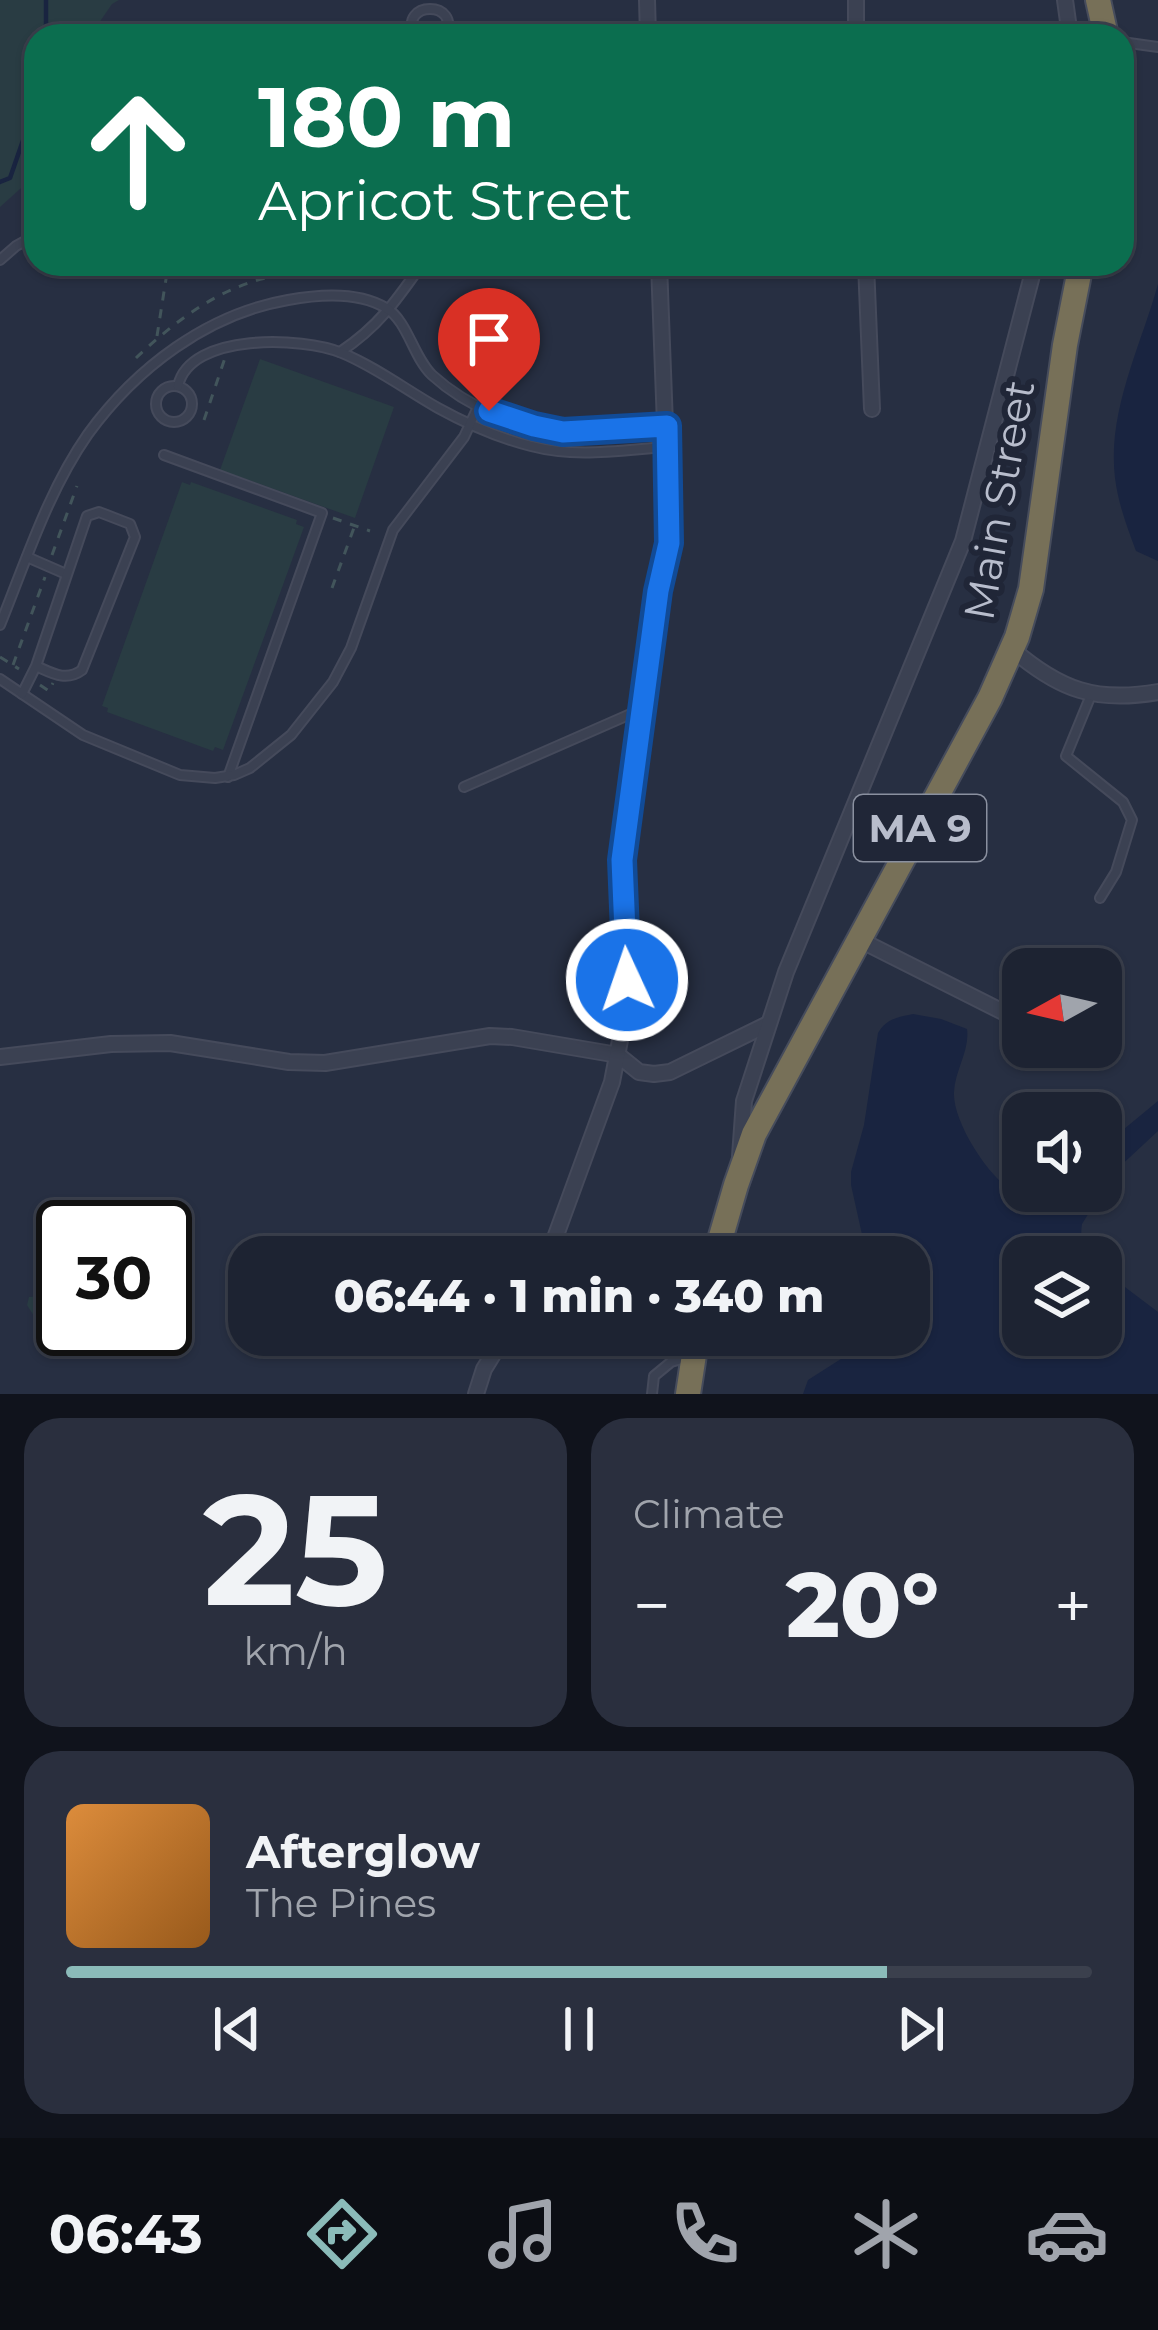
<!DOCTYPE html>
<meta charset="utf-8">
<style>
:root{--surface:#1d2332;--page:#2a2f3e;--text:#f1f3f6;--muted:#a0a4ac;--line:#3b404d;--accent:#8bbbb9}
body{margin:0;font-family:Montserrat,sans-serif;background:var(--page);color:var(--text);height:100vh;display:flex;flex-direction:column;font-size:45px;white-space:nowrap}
*{box-sizing:border-box;margin:0}
p{font-size:39px;color:var(--muted)}
.icon{flex:none;width:66px;height:66px;fill:none;stroke:currentColor;stroke-width:2;stroke-linecap:round;stroke-linejoin:round}
.map{position:relative;height:1394px;overflow:hidden}
.panel{display:flex;flex-direction:column;gap:24px;padding:24px;background:#10131c;flex:1}
.panel>*{flex:none}
.guide{position:absolute;left:24px;top:24px;width:1110px;height:252px;border-radius:36px;box-shadow:0 3px 9px #0004,0 0 0 3px var(--line);background:#0b6e4f;color:#fff;overflow:hidden}
.needle{width:78px;rotate:262deg}
.tools{position:absolute;left:1002px;top:948px;display:grid;gap:24px}
.tools a{display:grid;place-items:center;width:120px;height:120px;border-radius:24px;background:var(--surface);box-shadow:0 3px 9px #0004,0 0 0 3px var(--line);font-size:60px}
.speed{position:absolute;left:36px;top:1200px;display:flex;gap:24px;font-size:60px;font-weight:700;text-align:center}
.speed>*{display:grid;place-content:center;width:156px;height:156px;border-radius:50%;background:var(--surface);box-shadow:0 3px 9px #0004,0 0 0 3px var(--line);line-height:1}
.speed .limit{border:6px solid #111;border-radius:18px;background:#fff;color:#111}
.pin{position:absolute;display:grid;place-items:center;width:102px;height:102px;color:#fff;margin:-123px -51px;border-radius:50% 50% 50% 0;rotate:-45deg;box-shadow:0 0 12px #0007}
.pin .icon{rotate:45deg}
.me{position:absolute;width:132px;margin:-66px;rotate:357deg;stroke-linejoin:round;filter:drop-shadow(0 0 9px #0008)}
.turn{display:flex;align-items:center;gap:42px;height:252px;padding:0 36px;font-size:54px}
.turn .icon{width:156px;height:156px;stroke-width:2.5}
.turn b{display:block;font-size:84px;line-height:102px}
.big{font-size:90px;font-weight:800;line-height:1.1}
.panel .widget{flex:1;display:flex;flex-direction:column;justify-content:center;gap:18px;min-width:0;padding:0 42px;border-radius:36px;background:var(--page)}
.panel .dial{align-items:center;gap:0}
.dial b{font-size:156px;line-height:1}
.song{display:flex;align-items:center;gap:36px}
.cover{width:144px;height:144px;border-radius:18px;background:linear-gradient(135deg,hsl(30 70% 55%),hsl(30 70% 35%))}
.played{height:12px;border-radius:6px;background:linear-gradient(90deg,var(--accent) 80%,var(--line) 80%)}
.keys{display:flex;justify-content:space-around;direction:ltr}
.heat{display:flex;justify-content:space-between;align-items:center;font-size:66px;direction:ltr}
.panel .tiles{flex:1;display:grid;gap:24px;grid-template-columns:1fr 1fr}
.widget:last-child{grid-column:span 2}
.trip{position:absolute;left:228px;top:1236px;width:702px;height:120px;border-radius:36px;background:var(--surface);box-shadow:0 3px 9px #0004,0 0 0 3px var(--line);font-weight:800;line-height:120px;text-align:center}
.menu{display:flex;height:192px;justify-content:space-around;align-items:center;background:#0c0e14;color:var(--muted)}
.menu .icon{width:84px;height:84px}
.menu .on{color:var(--accent)}
.menu b{font-size:54px;color:var(--text)}
.map>svg:first-child{display:block}
</style>
<div class="map">
<svg width="1158" height="1394" viewBox="0 0 1158 1394">
<rect width="100%" height="100%" fill="#272f42"/>
<g fill="#293c43">
<polygon points="0,0 119,0 112,4 90,36 36,36 36,157 30,180 0,207"/>
<polygon points="260,359 394,407 355,518 220,470"/>
<polygon points="182,482 190,485 191,482 297,520 296,524 304,527 223,750 215,747 213,751 107,712 108,708 102,706"/>
<path d="M47,1296L63,1298V1329H103L104,1342C71,1364 44,1333 27,1305L29,1297Z"/>
</g>
<g fill="#192440">
<path d="M1158,284V561L1136,551C1127,527 1118,503 1115,478C1107,411 1141,346 1158,284Z"/>
<path d="M913,1014L941,1019L967,1029C970,1050 955,1070 954,1092C952,1126 1003,1203 1040,1204C1052,1205 1055,1197 1064,1192C1073,1188 1091,1191 1101,1191V1148L1158,1101V1131L1115,1171L1082,1224C1080,1237 1082,1246 1090,1257H1023V1335H1101V1269L1158,1312V1394H803L808,1380L844,1357L857,1335H909V1257H867L851,1185V1172L864,1125L878,1033C886,1019 898,1017 913,1014Z"/>
</g>
<g fill="none" stroke-linecap="round" stroke-linejoin="round">
<g stroke="#192440" stroke-width="4.5">
<polyline points="46,36 46,0"/>
<polyline points="0,182 10,178 36,103"/>
</g>
<defs>
<g id="lane">
<path d="M415,36C397,0 463,0 445,36"/>
<polyline points="1122,42 1158,47"/>
<polyline points="1122,213 1130,215"/>
<polyline points="0,260 16,246 36,235"/>
<path d="M340,352C378,327 396,301 422,264"/>
<circle cx="174" cy="404" r="18"/>
<path d="M178,386C190,332 303,337 342,353C376,367 406,390 438,408C467,424 499,438 531,446C576,458 621,450 667,447"/>
<polyline points="164,455 322,513 228,777"/>
<polyline points="27,557 66,574"/>
<path d="M0,625C26,561 48,491 88,434C136,368 207,314 288,300C320,294 358,291 386,308C408,321 413,357 432,375C467,407 518,428 565,432C598,434 632,429 665,426"/>
<polyline points="0,679 83,735 180,775 215,778 234,775 250,768 291,735 333,682 351,648 393,530 464,437 478,407"/>
<path d="M22,694L36,666L87,516L99,512L130,524L135,537L82,670C66,682 52,673 36,666"/>
<polyline points="1091,695 1066,756 1123,802 1132,820 1116,872 1100,898"/>
<polyline points="464,787 642,709"/>
<polyline points="652,1394 654,1376 671,1362 685,1358"/>
</g>
<g id="street">
<polyline points="647,0 648,36"/>
<polyline points="856,0 856,36"/>
<polyline points="1065,0 1070,36"/>
<polyline points="866,264 872,409"/>
<path d="M1012,649C1060,690 1096,703 1158,692"/>
<polyline points="860,940 1023,1022"/>
<polyline points="0,1057 111,1044 170,1043 289,1062 325,1063 490,1036 512,1037 618,1055 639,1072 654,1074 670,1072 768,1024"/>
<polyline points="740,1156 744,1101 786,972 963,541 1035,264"/>
<polyline points="548,1257 612,1082 626,1009 622,859 658,591 669,532 659,264"/>
<polyline points="476,1394 484,1369 505,1335"/>
</g>
<g id="highway">
<polyline points="1098,0 1106,36"/>
<polyline points="715,1257 736,1185 754,1134 990,698 1017,637 1031,589 1065,345 1081,264"/>
<polyline points="688,1394 697,1335"/>
</g>
</defs>
<use href="#lane" stroke="#454a5b" stroke-width="12"/>
<use href="#street" stroke="#454a5b" stroke-width="18"/>
<use href="#highway" stroke="#464c5c" stroke-width="28"/>
<g stroke="#42555b" stroke-width="3" stroke-dasharray="9 9" stroke-linecap="butt">
<polyline points="380,28 397,28"/>
<polyline points="157,336 166,279 173,264"/>
<path d="M136,358C175,321 222,285 276,276C302,272 328,272 353,264"/>
<polyline points="204,420 225,358"/>
<polyline points="333,518 370,531"/>
<polyline points="52,555 77,486"/>
<polyline points="332,588 355,525"/>
<polyline points="0,657 19,669"/>
<polyline points="13,665 45,577"/>
<polyline points="40,685 49,691 53,683"/>
</g>
<use href="#lane" stroke="#3b4152" stroke-width="8"/>
<use href="#street" stroke="#3b4152" stroke-width="14"/>
<use href="#highway" stroke="#777058" stroke-width="24"/>
</g>
<g fill="none" stroke-linecap="round" stroke-linejoin="round">
<defs>
<polyline id="route" points="489,411 534,426 563,432 667,426 669,543 658,591 622,860 627,980"/>
</defs>
<use href="#route" stroke="#114b97" stroke-width="30"/>
<use href="#route" stroke="#1a73e8" stroke-width="21"/>
</g>
<g text-anchor="middle" stroke-width="12" stroke-linejoin="round" paint-order="stroke">
<rect fill="#202637" stroke="#8a909f" stroke-width="3" x="854" y="795" width="132" height="66" rx="9"/>
<g font-size="39" font-weight="bold" fill="#b8bdcc">
<text x="920" y="842">MA 9</text>
</g>
<g font-size="42" fill="#b8bdcc" stroke="#202637">
<text transform="translate(999 500) rotate(-80)" y="15">Main Street</text>
</g>
</g>
</svg>
<div class="tools">
<a><svg class="needle" viewBox="-14 -14 28 28"><path d="M0-13l5 13h-10z" fill="#e53935"/><path d="M0 13l5-13h-10z" fill="#a0a4ac"/></svg></a>
<a><svg class="icon" aria-label="sound" viewBox="0 0 24 24"><path d="M4 9h4l5-4v14l-5-4H4zM17 9q2 3 0 6"/></svg></a>
<a><svg class="icon" aria-label="layers" viewBox="0 0 24 24"><path d="M12 4l9 5-9 5-9-5zM3 14l9 5 9-5"/></svg></a>
</div>
<div class="speed"><div class="limit">30</div></div>
<div class="pin" style="left:489px;top:411px;background:#d93025"><svg class="icon" aria-label="arrive" viewBox="0 0 24 24"><path d="M6 21V4h12l-3 4 3 4H6"/></svg></div>
<svg class="me" style="left:627px;top:980px" viewBox="-20 -20 40 40"><circle r="17" fill="#1a73e8" stroke="#fff" stroke-width="3"/><path d="M0-11L8 9 0 5-8 9z" fill="#fff"/></svg>
<div class="trip">06:44 · 1 min · 340 m</div>
<div class="guide">
<div class="turn"><svg class="icon" aria-label="ahead" viewBox="0 0 24 24"><path d="M12 20V5M6 11l6-6 6 6"/></svg><div><b>180 m</b>Apricot Street</div></div>
</div>
</div>
<section class="panel">
<div class="tiles">
<div class="widget dial"><b>25</b><p>km/h</p></div>
<div class="widget"><p>Climate</p>
<div class="heat"><a>−</a><b class="big">20°</b><a>+</a></div>
</div>
<div class="widget">
<div class="song"><i class="cover"></i><div><b>Afterglow</b><p>The Pines</p></div></div>
<div class="played"></div>
<div class="keys"><svg class="icon" aria-label="previous" viewBox="0 0 24 24"><path d="M18 5L8 12l10 7zM5 5v14"/></svg><svg class="icon" aria-label="pause" viewBox="0 0 24 24"><path d="M8 5v14M16 5v14"/></svg><svg class="icon" aria-label="next" viewBox="0 0 24 24"><path d="M6 5l10 7-10 7zM19 5v14"/></svg></div>
</div>
</div>
</section>
<nav class="menu">
<b>06:43</b>
<svg class="icon on" aria-label="directions" viewBox="0 0 24 24"><path d="M12 3l9 9-9 9-9-9zM9 14v-3h6M13 9l2 2-2 2"/></svg>
<svg class="icon" aria-label="music" viewBox="0 0 24 24"><path d="M9 18V5l10-2v13"/><circle cx="6" cy="18" r="3"/><circle cx="16" cy="16" r="3"/></svg>
<svg class="icon" aria-label="phone" viewBox="0 0 24 24"><path d="M5 4h4l2 5-3 2q2 4 5 5l2-3 5 2v4C11 20 4 13 5 4z"/></svg>
<svg class="icon" aria-label="climate" viewBox="0 0 24 24"><path d="M12 3v18M4 7l16 10M4 17L20 7"/></svg>
<svg class="icon" aria-label="car" viewBox="0 0 24 24"><path d="M5 17H2v-5l4-1 3-4h7l3 4 3 1v5h-3M9 17h6M6 11h13"/><circle cx="7" cy="17" r="2"/><circle cx="17" cy="17" r="2"/></svg>
</nav>
